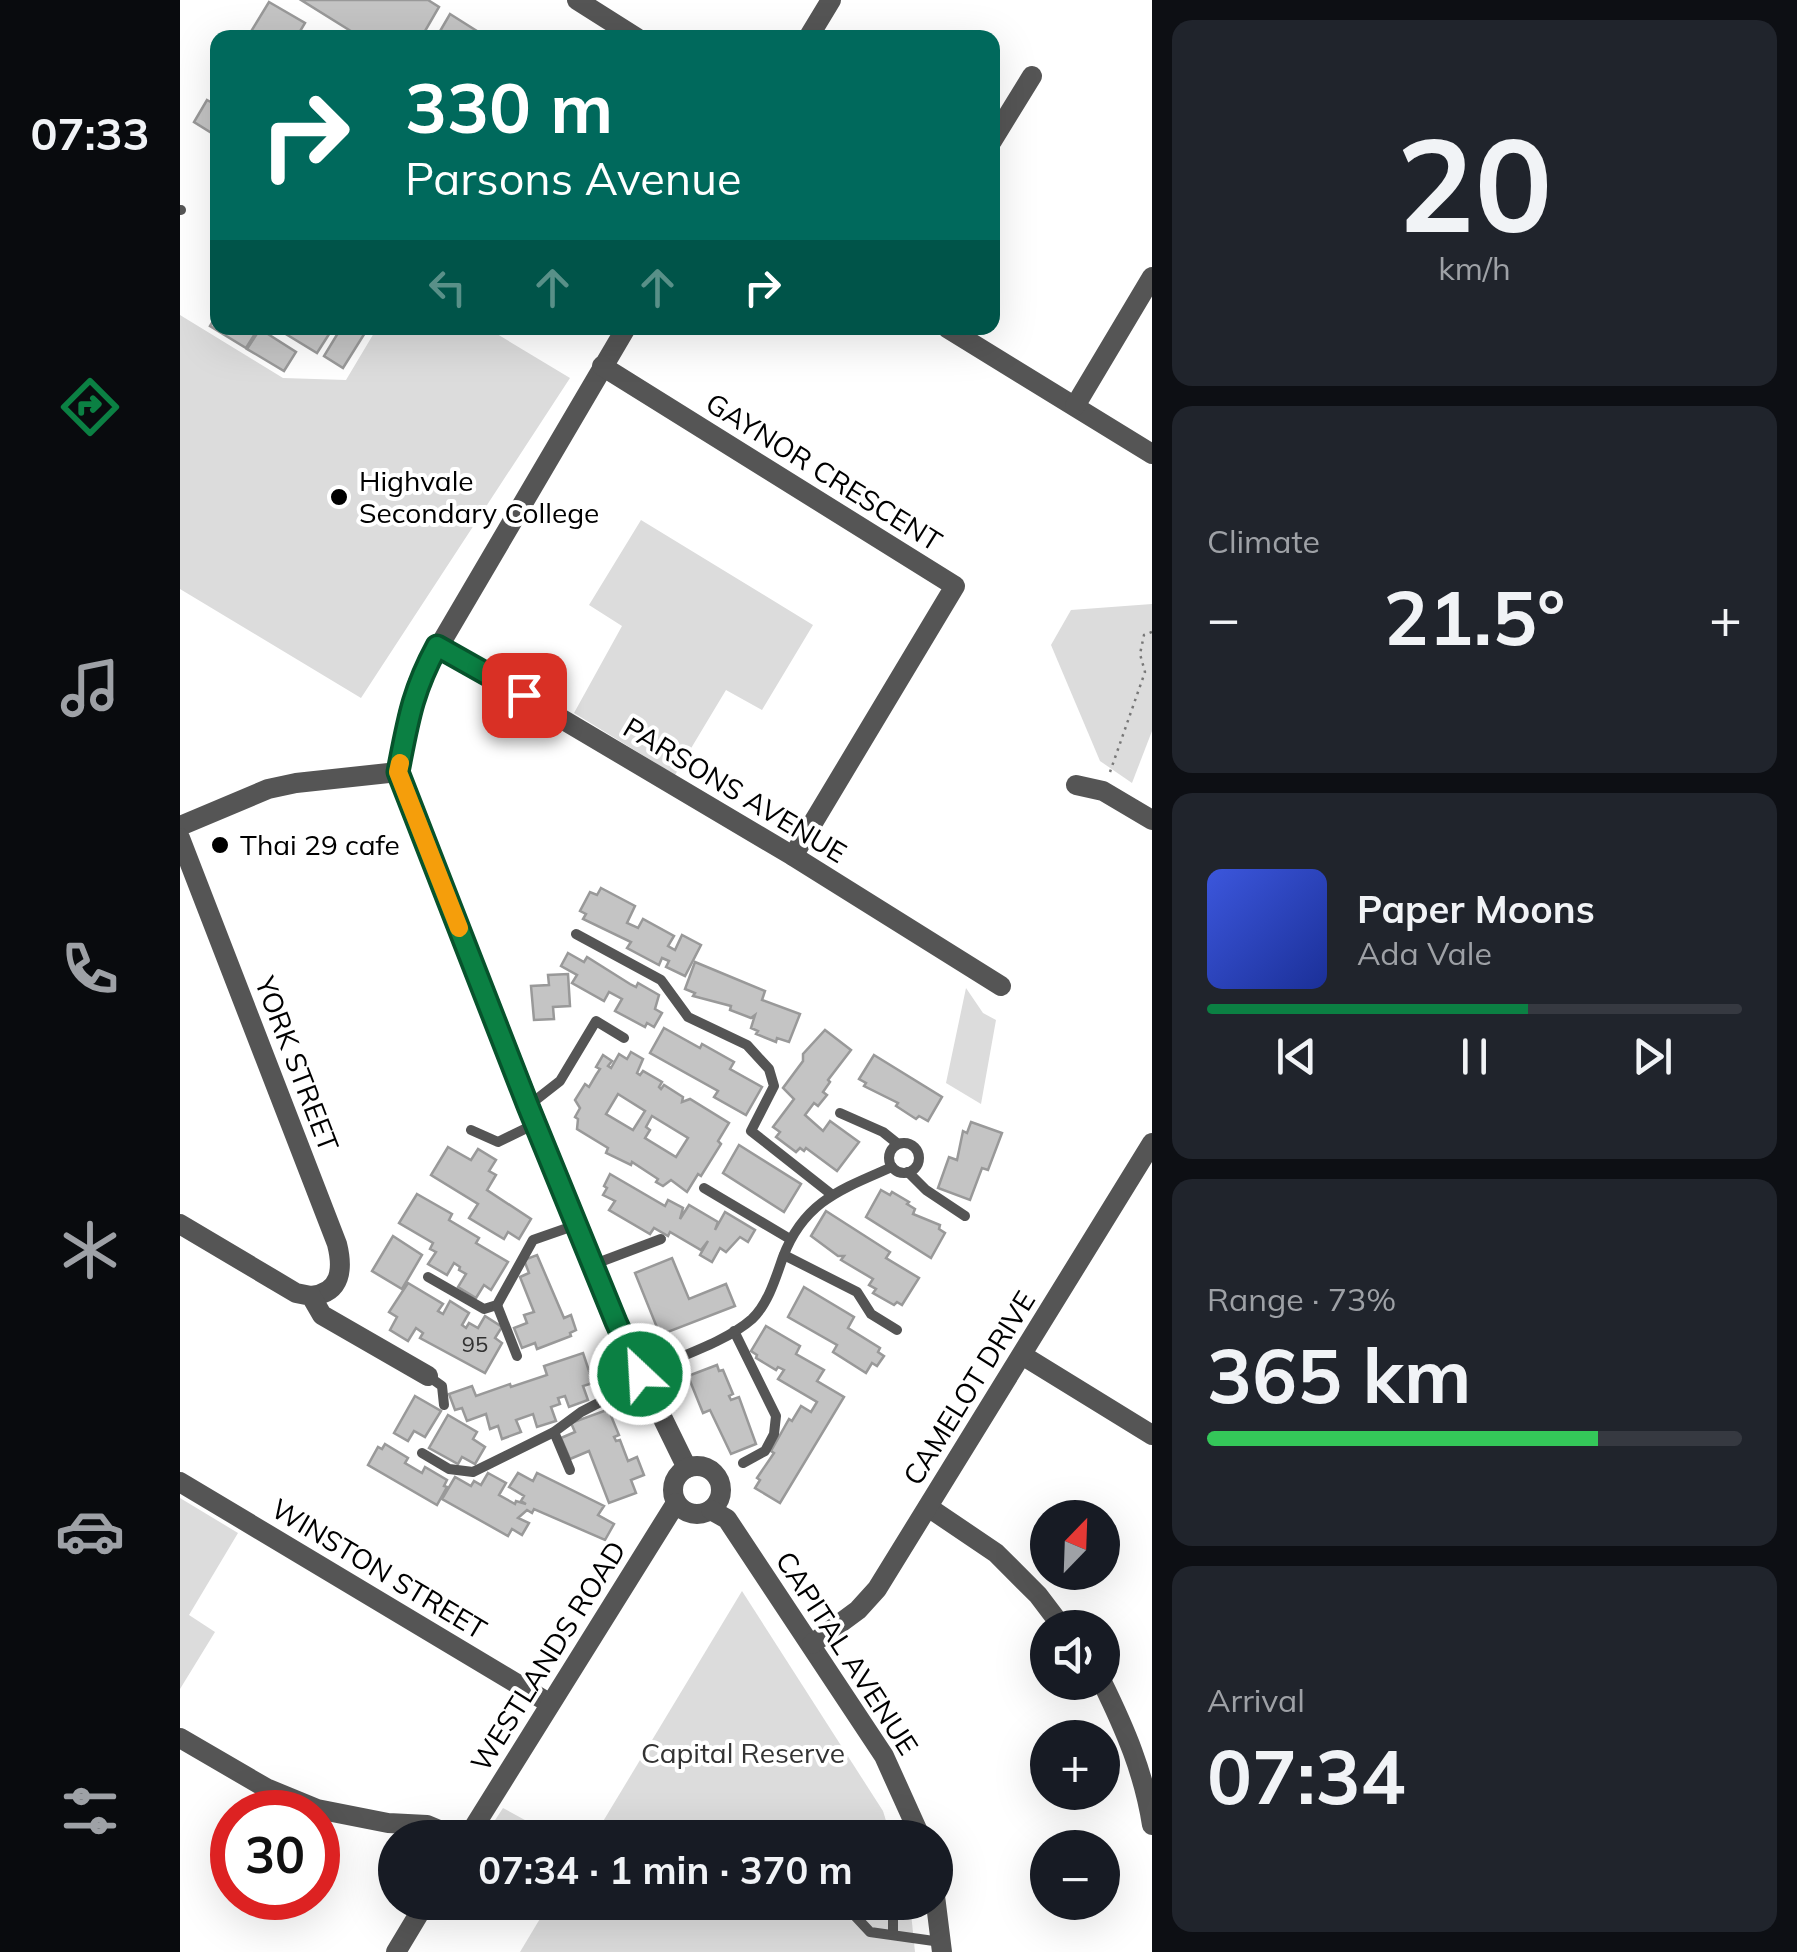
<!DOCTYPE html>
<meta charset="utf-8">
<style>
:root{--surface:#171b24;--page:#20242c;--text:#f1f3f6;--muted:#9ea1a6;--line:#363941;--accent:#0b8043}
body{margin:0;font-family:Mulish,sans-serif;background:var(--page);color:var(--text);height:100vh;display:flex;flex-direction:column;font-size:38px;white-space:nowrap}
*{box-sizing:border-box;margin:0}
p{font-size:32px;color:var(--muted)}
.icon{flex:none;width:55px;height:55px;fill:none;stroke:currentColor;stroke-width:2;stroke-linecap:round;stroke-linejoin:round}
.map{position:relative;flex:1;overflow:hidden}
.sheet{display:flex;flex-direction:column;gap:20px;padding:20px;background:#0d0f14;width:645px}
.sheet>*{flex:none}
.top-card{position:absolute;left:30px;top:30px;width:790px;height:305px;border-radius:20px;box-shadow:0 10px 40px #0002;background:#00695c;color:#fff;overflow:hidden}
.needle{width:65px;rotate:23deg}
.fabs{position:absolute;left:850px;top:1500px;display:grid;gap:20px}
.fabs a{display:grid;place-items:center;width:90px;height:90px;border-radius:50%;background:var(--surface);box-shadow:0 10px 40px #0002;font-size:50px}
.speed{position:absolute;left:30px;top:1790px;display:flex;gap:20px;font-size:50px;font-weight:700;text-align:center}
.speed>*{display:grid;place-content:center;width:130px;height:130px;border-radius:50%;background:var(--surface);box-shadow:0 10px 40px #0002;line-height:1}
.speed .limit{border:15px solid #d22;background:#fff;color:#111}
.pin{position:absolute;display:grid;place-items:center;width:85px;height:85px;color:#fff;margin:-42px;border-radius:20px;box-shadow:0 5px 15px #0006}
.me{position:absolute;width:110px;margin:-55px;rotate:335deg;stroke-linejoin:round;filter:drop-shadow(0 0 8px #0008)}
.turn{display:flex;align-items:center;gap:35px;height:210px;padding:0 30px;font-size:45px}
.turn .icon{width:130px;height:130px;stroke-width:2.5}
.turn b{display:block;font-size:70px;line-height:85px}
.lanes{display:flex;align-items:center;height:95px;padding:0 30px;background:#0003;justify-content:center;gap:50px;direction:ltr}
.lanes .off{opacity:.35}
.big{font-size:75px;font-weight:700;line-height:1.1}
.sheet .card{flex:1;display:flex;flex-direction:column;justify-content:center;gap:15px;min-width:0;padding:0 35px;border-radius:20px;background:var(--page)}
.sheet .dial{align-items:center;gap:0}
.dial b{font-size:130px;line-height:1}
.song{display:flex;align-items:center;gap:30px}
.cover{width:120px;height:120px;border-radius:15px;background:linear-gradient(135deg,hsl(230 70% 55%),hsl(230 70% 35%))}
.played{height:10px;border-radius:5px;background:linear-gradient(90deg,var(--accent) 60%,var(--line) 60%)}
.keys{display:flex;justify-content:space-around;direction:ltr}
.heat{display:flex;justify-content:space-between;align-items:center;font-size:55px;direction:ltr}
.charge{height:15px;border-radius:8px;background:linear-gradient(90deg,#34c759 73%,var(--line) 0)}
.trip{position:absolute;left:198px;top:1820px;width:575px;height:100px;border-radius:50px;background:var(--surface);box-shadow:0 10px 40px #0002;font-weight:700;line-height:100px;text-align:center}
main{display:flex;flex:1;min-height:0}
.tab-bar{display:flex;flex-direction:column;width:180px;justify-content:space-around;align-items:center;background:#090b0e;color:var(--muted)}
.tab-bar .icon{width:70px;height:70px}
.tab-bar .active{color:var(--accent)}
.tab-bar b{font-size:45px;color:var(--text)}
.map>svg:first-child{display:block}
</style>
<main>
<nav class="tab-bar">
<b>07:33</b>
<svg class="icon active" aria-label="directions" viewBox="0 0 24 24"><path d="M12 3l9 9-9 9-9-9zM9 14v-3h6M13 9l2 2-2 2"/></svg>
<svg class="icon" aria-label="music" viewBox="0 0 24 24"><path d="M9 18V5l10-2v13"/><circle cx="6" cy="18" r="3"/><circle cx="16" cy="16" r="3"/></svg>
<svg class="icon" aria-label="phone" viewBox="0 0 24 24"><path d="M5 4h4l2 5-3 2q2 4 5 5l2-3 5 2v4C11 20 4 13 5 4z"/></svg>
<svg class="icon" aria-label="climate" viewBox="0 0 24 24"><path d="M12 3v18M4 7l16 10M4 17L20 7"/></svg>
<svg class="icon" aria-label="car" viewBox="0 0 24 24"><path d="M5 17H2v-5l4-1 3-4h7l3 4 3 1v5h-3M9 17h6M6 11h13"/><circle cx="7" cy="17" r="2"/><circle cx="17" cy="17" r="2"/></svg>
<svg class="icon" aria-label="filters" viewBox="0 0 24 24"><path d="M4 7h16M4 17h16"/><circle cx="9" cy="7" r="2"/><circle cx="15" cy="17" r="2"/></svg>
</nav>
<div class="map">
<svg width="972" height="1952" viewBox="0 0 972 1952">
<rect width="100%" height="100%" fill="#fff"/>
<g fill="#dcdcdc">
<polygon points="0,315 103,378 166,380 197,328 307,328 390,378 181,698 0,589"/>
<polygon points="461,520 633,625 582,710 546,690 495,775 394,713 442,626 409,605"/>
<polygon points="972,604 972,731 952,783 920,761 871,645 891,610"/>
<polygon points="786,988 803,1013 816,1020 801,1104 766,1083"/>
<polygon points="0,1498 58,1533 9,1615 35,1632 0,1689"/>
<polygon points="562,1591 703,1811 711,1837 413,1838"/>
<polygon points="323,1808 376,1837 304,1837"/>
<polygon points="370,1902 730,1903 735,1952 340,1952"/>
</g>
<g fill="#c4c4c4" stroke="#999" stroke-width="2.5" fill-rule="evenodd">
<polygon points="121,0 248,0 259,7 241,38 182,38"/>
<polygon points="89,2 125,23 116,38 67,38"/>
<polygon points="270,14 308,38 256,38"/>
<polygon points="27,100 38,106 38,137 14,122"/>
<polygon points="38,313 38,328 78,329 66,348 30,326"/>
<polygon points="96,328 153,328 137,353"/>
<polygon points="161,328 188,328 163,368 144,356"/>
<polygon points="80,329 116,352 104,371 67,349"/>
<polygon points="421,888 455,906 447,923 458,928 463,919 494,936 488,946 495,950 502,935 521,945 505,976 486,967 489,961 482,958 479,965 447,948 451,942 403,919 406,914 400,911 410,892 417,895"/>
<polygon points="388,953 404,962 407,957 450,984 456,987 458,983 479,995 475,1009 482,1013 474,1027 467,1023 465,1027 435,1011 442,999 429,992 424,1001 392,983 397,975 381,966"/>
<polygon points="515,962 585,991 582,1000 620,1014 609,1042 597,1038 596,1042 576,1034 578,1031 571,1028 575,1015 571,1018 550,1010 551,1006 513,996 515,993 505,989"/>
<polygon points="388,974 390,1006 373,1007 374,1019 354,1020 351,986 369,985 368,975"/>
<polygon points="484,1028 520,1048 522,1044 554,1062 550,1069 582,1087 566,1115 534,1097 538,1091 470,1053"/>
<polygon points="645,1030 671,1050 648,1080 650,1082 643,1092 647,1095 638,1106 634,1103 625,1115 643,1131 650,1121 679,1142 657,1171 626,1148 624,1151 620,1148 616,1152 596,1137 600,1132 593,1127 614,1099 603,1088 623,1061 623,1054"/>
<path d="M451,1052L463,1059L457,1073L460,1075L463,1071L482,1082L479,1087L481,1089L484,1085L503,1097L502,1102L510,1099L549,1123L538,1141L541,1144L521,1176L518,1174L507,1192L491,1180L483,1186L476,1182L478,1179L452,1162L451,1165L426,1153L428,1148L397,1129L398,1119L395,1117L400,1108L395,1100L405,1084L409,1087L416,1075L420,1069L416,1067L423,1055L432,1061L428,1066L431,1068L439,1054L447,1059ZM438,1094L465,1111L453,1130L426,1114ZM472,1116L508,1138L496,1157L465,1138L470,1130L466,1127Z"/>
<polygon points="694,1055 762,1097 748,1121 739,1116 736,1119 716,1106 718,1103 684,1086 686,1083 679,1079"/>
<polygon points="791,1122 822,1133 808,1170 802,1168 790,1200 758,1188 769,1157 777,1160 783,1131 787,1133"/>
<polygon points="559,1145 621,1184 604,1212 543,1173"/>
<polygon points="268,1147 291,1160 298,1149 316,1160 309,1171 316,1175 307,1190 351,1219 339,1239 328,1232 324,1239 289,1218 298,1204 251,1175"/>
<polygon points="430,1174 485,1206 488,1200 503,1208 500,1219 509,1205 538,1222 535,1230 545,1212 575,1230 568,1242 560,1237 546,1252 540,1248 532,1262 520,1255 528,1241 521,1250 490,1232 488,1236 474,1228 470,1234 429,1210 435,1201 423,1195 427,1188 424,1186"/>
<polygon points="701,1190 710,1195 712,1192 729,1202 727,1204 735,1209 733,1214 760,1225 759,1229 765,1233 751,1258 686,1217"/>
<polygon points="237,1194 272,1214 269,1220 299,1238 296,1243 328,1262 311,1290 304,1285 296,1298 278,1287 286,1274 279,1270 280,1267 274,1263 267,1275 248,1264 256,1252 250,1249 253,1243 219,1223"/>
<polygon points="646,1211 710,1252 706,1258 739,1278 722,1305 717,1302 714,1305 693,1293 696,1289 689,1285 693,1279 661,1260 664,1256 658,1256 631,1236"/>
<polygon points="213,1236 242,1255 222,1289 192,1271"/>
<polygon points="357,1255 384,1318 391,1315 396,1330 390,1333 391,1336 357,1349 355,1343 342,1348 334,1328 347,1323 344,1315 354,1312 340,1277 349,1273 344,1260"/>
<polygon points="492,1258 509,1299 546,1284 555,1306 480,1335 455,1273"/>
<polygon points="228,1283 263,1304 258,1311 263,1314 270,1301 289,1313 282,1325 286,1328 289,1323 298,1328 305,1316 322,1327 315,1338 322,1343 305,1373 240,1338 243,1333 236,1328 228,1341 210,1330 217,1317 209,1312"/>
<polygon points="624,1287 674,1317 668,1328 700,1348 698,1352 704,1356 697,1366 692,1363 686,1373 653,1352 657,1345 608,1317"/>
<polygon points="586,1326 620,1346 616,1354 644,1370 637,1381 664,1397 600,1503 575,1488 580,1480 577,1478 594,1453 591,1451 609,1419 612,1421 621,1406 631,1412 637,1402 598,1379 604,1370 598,1367 596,1370 576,1358 577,1355 571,1351"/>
<polygon points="403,1353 413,1383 403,1386 408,1400 389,1407 385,1396 378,1398 380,1404 371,1407 376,1421 357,1427 353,1414 336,1420 341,1432 322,1439 318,1426 310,1429 306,1414 287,1421 282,1408 275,1410 269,1394 292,1386 296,1396 330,1384 331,1387 367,1375 364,1366"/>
<polygon points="537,1365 539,1371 543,1370 553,1394 549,1396 551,1400 559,1397 576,1444 551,1454 530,1410 523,1413 508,1376"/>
<polygon points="235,1396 261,1411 245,1437 234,1431 228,1441 214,1433"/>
<polygon points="424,1411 429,1411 439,1435 434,1437 436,1441 440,1440 448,1461 457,1457 464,1475 451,1480 456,1493 429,1503 409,1451 390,1459 381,1438 395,1432 391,1423"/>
<polygon points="268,1415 297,1432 293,1439 305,1447 295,1464 282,1457 278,1464 249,1448"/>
<polygon points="205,1444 228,1458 225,1463 242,1473 245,1467 267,1480 264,1486 267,1487 257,1505 188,1465 198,1447 202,1449"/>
<polygon points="308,1473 326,1483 319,1495 335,1504 336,1501 346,1504 341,1501 344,1496 329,1487 338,1473 353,1481 357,1473 424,1506 418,1515 434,1524 425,1540 354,1509 352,1513 347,1510 338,1518 349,1523 342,1535 332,1529 328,1536 262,1499 275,1477 291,1486 294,1481 301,1485"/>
<polygon points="574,1827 587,1827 587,1838 508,1838 508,1834 574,1835"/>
</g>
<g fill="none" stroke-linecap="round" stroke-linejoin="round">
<g stroke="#777" stroke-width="2.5" stroke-dasharray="2.5 5" stroke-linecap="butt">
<polyline points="930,772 965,672 960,654 964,635 972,632"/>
<polyline points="321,1823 348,1838"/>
</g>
<g stroke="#555" stroke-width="10">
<polyline points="0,210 1,210"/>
<polyline points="396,934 481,980 508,1017 567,1045 589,1069 594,1086 571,1131 651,1194"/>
<polyline points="348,1106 380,1081 416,1021 444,1038"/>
<polyline points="660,1113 703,1132 718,1144"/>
<polyline points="291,1130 318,1142 355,1124"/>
<circle cx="724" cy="1158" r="15"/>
<polyline points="728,1172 746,1190 785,1216"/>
<polyline points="524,1188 610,1239"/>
<polyline points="604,1255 677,1292 691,1314 717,1330"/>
<polyline points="412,1265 481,1239"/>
<polyline points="248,1277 304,1309 317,1305 353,1240 396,1225"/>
<polyline points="317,1305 337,1356"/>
<polyline points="554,1331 596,1416 594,1434 585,1451 563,1463"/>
<path d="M461,1374C494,1358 545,1343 572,1319C588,1304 596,1277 603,1257C624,1201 662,1189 712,1167"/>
<polyline points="248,1376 262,1386 264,1405"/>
<polyline points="374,1432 390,1470"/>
<polyline points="242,1453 269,1469 293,1472 374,1432 401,1412 463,1380"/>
<polyline points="662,1902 690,1932 761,1942"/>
<polyline points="702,1902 713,1914 713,1935"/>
</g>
<g stroke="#555" stroke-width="20">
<polyline points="397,0 457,38"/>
<polyline points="628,38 651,0"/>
<polyline points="812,141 852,76"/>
<polyline points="446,328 238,682 228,714 218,772 436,1323 507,1468"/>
<polyline points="767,328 972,454"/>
<polyline points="422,366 775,586 613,856"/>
<polyline points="895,406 972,277"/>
<polyline points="257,645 613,856 821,986"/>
<polyline points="896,785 923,791 972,820"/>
<polyline points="0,826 88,789 116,783 218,772"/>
<path d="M0,838L157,1244C163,1268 162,1293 131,1296"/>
<polyline points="0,1224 116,1293 131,1296 142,1315 248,1376"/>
<polyline points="842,1355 972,1435"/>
<circle cx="517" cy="1490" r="24"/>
<polyline points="0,1482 369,1703"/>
<polyline points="748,1507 816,1553 858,1595 883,1628"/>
<polyline points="531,1510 547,1519 704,1756 741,1838"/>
<polyline points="632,1644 678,1610 697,1589 972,1143"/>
<path d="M922,1682C945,1729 964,1773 972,1825"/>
<polyline points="0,1738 86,1788 137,1809 208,1823 247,1825 278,1838"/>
<polyline points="287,1838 496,1503"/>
<polyline points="755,1896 762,1952"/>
<polyline points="216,1952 246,1902"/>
</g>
</g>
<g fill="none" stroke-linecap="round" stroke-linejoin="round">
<defs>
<path id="route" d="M344,695L257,646C232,692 228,721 218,772L348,1106L436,1322L460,1374"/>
</defs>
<use href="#route" stroke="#07532c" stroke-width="25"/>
<use href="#route" stroke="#0b8043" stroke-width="18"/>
<polyline stroke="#f59e0b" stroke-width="18" points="220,763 218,772 279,928"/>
</g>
<g fill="#000" stroke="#fff" stroke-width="4">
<circle cx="159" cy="497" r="10"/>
<circle cx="40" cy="845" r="10"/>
</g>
<g text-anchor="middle" stroke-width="8" stroke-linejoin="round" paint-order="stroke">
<g font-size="22" fill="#313131">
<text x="295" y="1352">95</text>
</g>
<g font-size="28" fill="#000" stroke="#fff">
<text transform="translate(644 472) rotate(32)" y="10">GAYNOR CRESCENT</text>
<text transform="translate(555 790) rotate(31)" y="10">PARSONS AVENUE</text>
<text transform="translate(117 1064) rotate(69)" y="10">YORK STREET</text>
<text transform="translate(789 1388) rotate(-58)" y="10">CAMELOT DRIVE</text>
<text transform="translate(199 1569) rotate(31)" y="10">WINSTON STREET</text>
<text transform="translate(667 1653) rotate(57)" y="10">CAPITAL AVENUE</text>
<text transform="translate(368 1656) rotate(-58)" y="10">WESTLANDS ROAD</text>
</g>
<g font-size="28" fill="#000" stroke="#fff" text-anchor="start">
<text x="179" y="491">Highvale<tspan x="179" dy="32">Secondary College</tspan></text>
<text x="60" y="855">Thai 29 cafe</text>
</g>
<g font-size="28" fill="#333" stroke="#fff">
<text x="563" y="1763">Capital Reserve</text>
</g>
</g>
</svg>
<div class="fabs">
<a><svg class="needle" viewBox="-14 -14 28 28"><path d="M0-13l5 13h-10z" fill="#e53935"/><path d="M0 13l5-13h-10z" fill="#9ea1a6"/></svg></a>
<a><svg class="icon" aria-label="sound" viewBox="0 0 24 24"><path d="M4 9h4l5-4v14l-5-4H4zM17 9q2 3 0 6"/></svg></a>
<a>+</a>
<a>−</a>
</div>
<div class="speed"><div class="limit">30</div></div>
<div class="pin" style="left:344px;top:695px;background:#d93025"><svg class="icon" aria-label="arrive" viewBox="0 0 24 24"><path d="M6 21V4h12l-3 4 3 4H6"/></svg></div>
<svg class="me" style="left:460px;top:1374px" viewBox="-20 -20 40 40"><circle r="17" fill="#0b8043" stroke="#fff" stroke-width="3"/><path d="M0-11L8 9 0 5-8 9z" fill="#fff"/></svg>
<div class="trip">07:34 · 1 min · 370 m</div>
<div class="top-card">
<div class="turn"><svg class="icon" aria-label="right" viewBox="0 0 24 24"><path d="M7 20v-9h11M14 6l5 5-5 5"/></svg><div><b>330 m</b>Parsons Avenue</div></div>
<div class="lanes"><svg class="icon off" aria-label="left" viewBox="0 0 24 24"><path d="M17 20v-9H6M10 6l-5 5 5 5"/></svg><svg class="icon off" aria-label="ahead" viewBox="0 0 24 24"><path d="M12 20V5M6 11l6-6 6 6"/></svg><svg class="icon off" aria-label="ahead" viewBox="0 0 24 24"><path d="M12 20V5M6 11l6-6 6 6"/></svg><svg class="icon" aria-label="right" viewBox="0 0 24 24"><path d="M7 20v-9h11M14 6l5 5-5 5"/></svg></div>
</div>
</div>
<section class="sheet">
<div class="card dial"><b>20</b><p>km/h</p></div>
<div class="card"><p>Climate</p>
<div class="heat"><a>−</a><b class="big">21.5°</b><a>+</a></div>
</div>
<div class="card">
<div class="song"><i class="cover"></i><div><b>Paper Moons</b><p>Ada Vale</p></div></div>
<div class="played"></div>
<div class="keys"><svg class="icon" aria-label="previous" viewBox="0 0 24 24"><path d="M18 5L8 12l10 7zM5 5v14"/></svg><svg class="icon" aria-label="pause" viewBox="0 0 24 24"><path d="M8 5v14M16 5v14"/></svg><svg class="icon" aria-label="next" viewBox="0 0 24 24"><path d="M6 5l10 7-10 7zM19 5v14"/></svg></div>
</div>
<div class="card"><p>Range · 73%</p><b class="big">365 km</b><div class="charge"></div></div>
<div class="card"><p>Arrival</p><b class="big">07:34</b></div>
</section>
</main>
